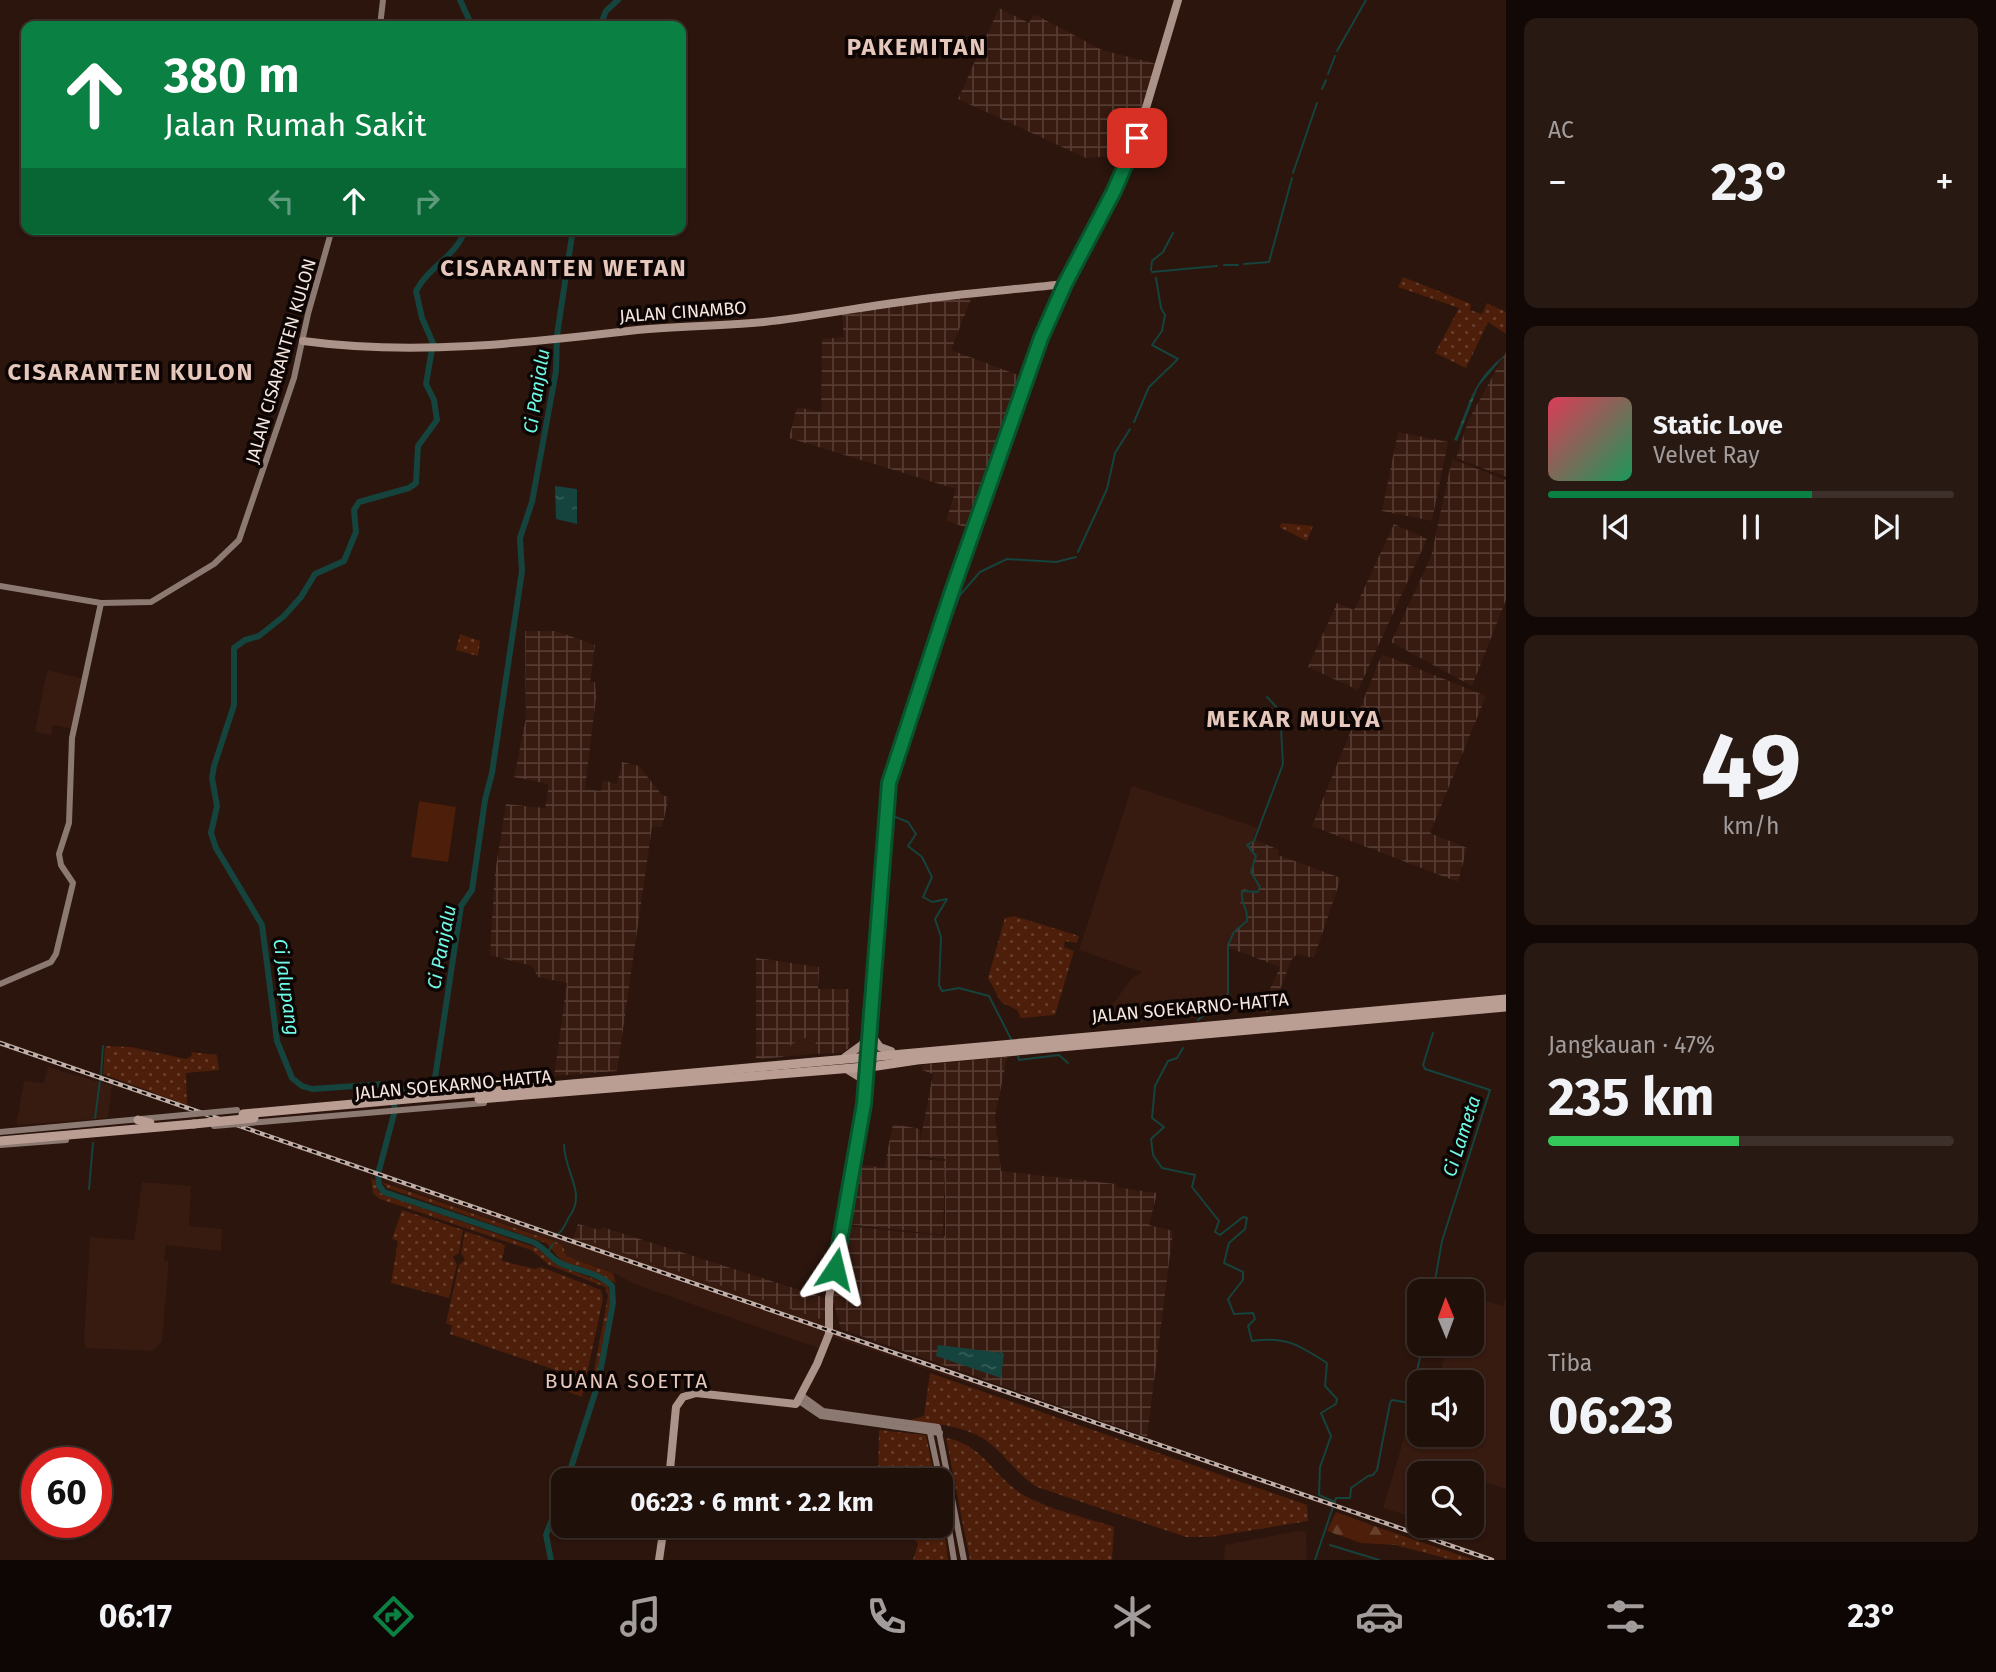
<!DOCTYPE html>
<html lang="id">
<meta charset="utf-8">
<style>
:root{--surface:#20100a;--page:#281913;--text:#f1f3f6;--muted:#a29d9c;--line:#3d302b;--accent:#0b8043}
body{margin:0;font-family:"Fira Sans",sans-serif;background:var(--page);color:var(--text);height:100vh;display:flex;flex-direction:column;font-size:26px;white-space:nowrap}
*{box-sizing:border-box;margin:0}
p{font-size:23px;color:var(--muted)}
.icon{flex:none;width:38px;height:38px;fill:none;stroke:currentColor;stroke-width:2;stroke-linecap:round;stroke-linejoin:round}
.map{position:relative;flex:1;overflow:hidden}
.drawer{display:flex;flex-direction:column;gap:18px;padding:18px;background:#120906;width:490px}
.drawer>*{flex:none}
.top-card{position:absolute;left:21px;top:21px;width:665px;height:214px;border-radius:14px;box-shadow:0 2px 5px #0004,0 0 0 2px var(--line);background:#0b8043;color:#fff;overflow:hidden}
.needle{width:46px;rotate:359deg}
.controls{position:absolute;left:1407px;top:1279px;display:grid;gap:14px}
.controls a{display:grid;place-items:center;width:77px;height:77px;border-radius:14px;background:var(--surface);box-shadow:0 2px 5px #0004,0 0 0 2px var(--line);font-size:35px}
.speed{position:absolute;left:21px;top:1447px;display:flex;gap:14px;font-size:35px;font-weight:700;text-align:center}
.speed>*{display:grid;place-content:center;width:91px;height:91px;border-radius:50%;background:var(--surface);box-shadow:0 2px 5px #0004,0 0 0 2px var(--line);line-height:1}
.speed .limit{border:10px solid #d22;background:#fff;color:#111}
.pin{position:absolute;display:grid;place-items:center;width:60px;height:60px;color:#fff;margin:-30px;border-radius:14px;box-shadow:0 4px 10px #0006}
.me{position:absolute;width:77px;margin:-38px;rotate:10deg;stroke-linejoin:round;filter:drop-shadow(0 0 5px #0008)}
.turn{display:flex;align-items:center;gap:24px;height:147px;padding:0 28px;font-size:32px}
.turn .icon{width:91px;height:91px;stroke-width:2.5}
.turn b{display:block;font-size:49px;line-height:60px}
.lanes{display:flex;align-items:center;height:66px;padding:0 28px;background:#0003;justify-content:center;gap:35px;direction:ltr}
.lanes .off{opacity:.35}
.big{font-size:52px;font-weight:700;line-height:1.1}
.drawer .card{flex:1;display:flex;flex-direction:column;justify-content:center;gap:10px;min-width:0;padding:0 24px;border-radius:14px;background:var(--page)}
.drawer .dial{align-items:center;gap:0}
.dial b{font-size:91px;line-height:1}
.song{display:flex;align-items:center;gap:21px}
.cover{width:84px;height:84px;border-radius:10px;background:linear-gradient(135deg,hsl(350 70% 55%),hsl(150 70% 35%))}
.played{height:7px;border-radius:4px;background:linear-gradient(90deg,var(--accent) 65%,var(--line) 65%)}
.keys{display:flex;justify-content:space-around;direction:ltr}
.heat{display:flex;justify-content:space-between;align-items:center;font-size:38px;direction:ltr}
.charge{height:10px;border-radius:5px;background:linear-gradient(90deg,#34c759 47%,var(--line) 0)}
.trip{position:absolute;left:551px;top:1468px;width:402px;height:70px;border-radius:14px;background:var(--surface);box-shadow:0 2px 5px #0004,0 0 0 2px var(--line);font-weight:700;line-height:70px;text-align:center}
.tab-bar{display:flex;height:112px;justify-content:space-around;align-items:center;background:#0d0604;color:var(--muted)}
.tab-bar .icon{width:49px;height:49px}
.tab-bar .selected{color:var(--accent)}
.tab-bar b{font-size:32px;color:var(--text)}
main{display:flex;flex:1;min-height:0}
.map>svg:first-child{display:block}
</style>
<main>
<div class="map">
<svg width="1506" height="1560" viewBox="0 0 1506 1560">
<defs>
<pattern id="industrial-grid" width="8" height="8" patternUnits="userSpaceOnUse" patternTransform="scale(1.75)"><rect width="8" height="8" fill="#371a10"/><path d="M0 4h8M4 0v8" fill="none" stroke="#553b32"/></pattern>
<pattern id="green-dots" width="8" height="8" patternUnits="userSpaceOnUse" patternTransform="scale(1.75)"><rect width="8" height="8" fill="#4d1e09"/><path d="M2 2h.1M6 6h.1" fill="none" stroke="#673f2d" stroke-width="1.8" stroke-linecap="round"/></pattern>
<pattern id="forest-firs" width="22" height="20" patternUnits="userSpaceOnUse" patternTransform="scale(1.75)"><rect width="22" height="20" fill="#4d1e09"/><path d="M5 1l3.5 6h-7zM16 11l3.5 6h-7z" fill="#673f2d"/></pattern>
<pattern id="water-ripples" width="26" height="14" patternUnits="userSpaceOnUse" patternTransform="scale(1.75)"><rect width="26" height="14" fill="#15433d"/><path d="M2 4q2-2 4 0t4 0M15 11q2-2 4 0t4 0" fill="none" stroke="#385e59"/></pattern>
</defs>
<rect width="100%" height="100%" fill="#2b150d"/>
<g fill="#371a10">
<polygon points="47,670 84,679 72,729 53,725 51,735 35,732"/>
<polygon points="1132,786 1258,828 1253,836 1256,840 1247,844 1255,852 1251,872 1259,887 1258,892 1248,889 1240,902 1247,921 1230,939 1227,948 1227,994 1222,998 1228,1015 1099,1026 1101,1011 1113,1004 1131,979 1142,972 1079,950"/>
<polygon points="816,1033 815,1054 783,1057 792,1044"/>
<polygon points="48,1067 112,1086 108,1118 16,1125 24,1081 44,1083"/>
<polygon points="385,1176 570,1240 585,1239 826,1321 826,1328 1002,1389 1000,1394 827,1335 821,1349 634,1284 612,1272 566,1256 564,1247 537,1235 384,1181"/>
<polygon points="142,1182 191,1186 189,1226 222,1229 221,1251 166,1245 164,1260 169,1261 162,1341 153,1351 86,1348 84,1339 90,1237 134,1240"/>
<polygon points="1506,1296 1506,1489 1472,1478 1472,1474 1419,1474 1419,1519 1383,1508 1411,1415 1419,1418 1419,1435 1472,1435 1472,1382 1438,1382 1445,1356 1423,1350 1424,1344 1472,1344 1472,1297 1503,1306"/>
<polygon points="1297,1531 1306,1532 1307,1560 1224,1560 1225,1545"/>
</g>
<g fill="url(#industrial-grid)">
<polygon points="999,8 1029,23 1034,14 1102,50 1157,64 1126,155 1086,158 958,99"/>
<polygon points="973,294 951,350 1021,376 965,527 946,521 956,489 789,438 797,407 821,412 822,339 844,337 842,313"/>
<polygon points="1506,352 1506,477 1456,458 1469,419"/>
<polygon points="1398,432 1448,442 1432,521 1382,511"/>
<polygon points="1452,459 1506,480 1506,600 1472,686 1391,642 1431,557"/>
<polygon points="1394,524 1427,539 1358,690 1308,667 1337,603 1354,610"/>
<polygon points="525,631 556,631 595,645 590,682 595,682 596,697 585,789 601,791 603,780 617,784 622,762 639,766 662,795 669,797 662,827 652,827 617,1071 554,1076 567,983 538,977 532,966 490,955 495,873 506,804 545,808 548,790 548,784 514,777 526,718"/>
<polygon points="1382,654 1486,696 1430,833 1467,848 1458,882 1312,826"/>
<polygon points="1256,840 1279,850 1278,855 1341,878 1314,958 1297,954 1292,959 1271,1012 1259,1013 1280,967 1227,947 1234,932 1247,920 1240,902 1241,891 1244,889 1258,892 1259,887 1251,873 1255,852 1248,848 1247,843"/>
<polygon points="756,958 819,967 818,989 849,989 849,1048 841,1053 815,1054 816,1033 792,1044 783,1057 756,1059"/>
<polygon points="1007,1057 995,1117 1001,1171 1116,1184 1116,1187 1157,1193 1149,1225 1173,1231 1147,1437 841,1329 833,1301 848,1226 945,1236 945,1159 918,1156 917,1159 945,1161 943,1235 847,1224 857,1164 884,1168 893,1124 920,1129 920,1142 933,1074 922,1070 922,1065"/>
<polygon points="578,1224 600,1230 602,1227 825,1298 826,1321 585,1240 572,1240"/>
</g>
<g fill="url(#green-dots)">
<polygon points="1403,277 1471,304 1470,310 1482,314 1487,303 1506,312 1506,334 1488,322 1466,368 1435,353 1459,308 1398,287"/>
<polygon points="1282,523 1313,526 1307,541 1279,527"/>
<polygon points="460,634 480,641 478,656 456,650"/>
<polygon points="1014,916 1079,936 1077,943 1065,941 1064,947 1074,951 1055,1015 1021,1018 1017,1010 1001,1002 988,978 1005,918"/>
<polygon points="105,1046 131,1047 186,1059 192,1056 191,1052 217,1055 219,1070 186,1073 187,1105 103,1074"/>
<polygon points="371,1178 376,1180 378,1190 382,1194 537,1248 557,1265 607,1284 612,1300 597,1377 593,1376 608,1296 605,1287 549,1265 531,1250 380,1199 373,1193"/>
<polygon points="382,1182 556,1242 563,1246 566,1256 613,1273 616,1283 562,1261 546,1243 387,1188"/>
<polygon points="402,1210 463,1230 459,1253 453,1257 457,1265 449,1298 391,1283 398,1241 392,1239"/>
<polygon points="465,1231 505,1245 502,1261 535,1269 541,1267 601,1290 603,1299 582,1397 563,1390 567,1374 450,1334 452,1326 446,1323 459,1265 465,1260 461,1253"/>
<path d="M930,1373L1307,1505L1308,1521L1210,1537H1186L1037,1487C1019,1476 1008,1459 992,1445C968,1425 937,1424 907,1421L924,1416Z"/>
<polygon points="879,1430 926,1435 935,1480 878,1480"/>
<path d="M946,1438C983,1444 993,1476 1022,1494C1049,1510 1085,1517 1114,1527L1112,1560H970Z"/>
<polygon points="942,1512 948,1560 913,1560 918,1544 906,1526 942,1526"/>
<polygon points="1377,1527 1474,1560 1453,1560 1395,1545"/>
</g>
<polygon fill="url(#forest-firs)" points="1336,1512 1377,1527 1395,1545 1361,1543 1327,1531"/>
<polygon fill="#4d1e09" points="419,801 456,807 448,862 411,857"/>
<g fill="url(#water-ripples)">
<path d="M1506,354L1478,387L1457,441L1454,440C1472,400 1470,383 1506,354Z"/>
<polygon points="555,486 577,489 577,524 556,519"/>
<path d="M1209,1005C1196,1017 1177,1015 1160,1018L1156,1010Z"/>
<polygon points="938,1345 1004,1353 1001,1378 936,1356"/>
</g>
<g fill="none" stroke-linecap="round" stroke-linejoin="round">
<g stroke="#15433d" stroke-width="2">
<polyline points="1337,51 1366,0"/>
<polyline points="1328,74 1335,56"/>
<polyline points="1322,89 1326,80"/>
<polyline points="1293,173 1317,103"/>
<polyline points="1244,264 1269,262 1292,178"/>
<polyline points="1224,265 1238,265"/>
<polyline points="1151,270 1152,261 1163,252 1173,233"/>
<polyline points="1152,272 1217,266"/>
<polyline points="1134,422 1149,387 1178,359 1152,345 1162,331 1165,315 1161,308 1156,278"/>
<polyline points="1078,552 1107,489 1115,453 1130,429"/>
<polyline points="924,689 960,595 980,572 1007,559 1056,562 1076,557"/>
<polyline points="892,789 921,698"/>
<polyline points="890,809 893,816 908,822 916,834 908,846 922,857 932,877 923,897 932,902 947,899 935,919 941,937 939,985 942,991 959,988 989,996 1012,1041"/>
<path d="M1198,1020L1228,994V945L1234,932L1247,921C1249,910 1240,903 1242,891L1258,892L1260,887L1251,872L1256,856L1247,845L1254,841L1283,764L1280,711L1267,697"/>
<polyline points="1433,1033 1423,1065 1425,1069 1490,1090 1442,1241 1433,1292"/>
<path d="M1183,1048L1177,1058L1168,1061L1155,1086L1152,1118L1164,1127L1151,1139L1153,1155L1162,1168L1195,1175L1192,1187L1219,1221L1215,1232L1220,1235L1243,1217L1247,1218L1245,1229L1229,1243L1224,1263L1243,1272V1280L1228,1299L1234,1314L1253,1313L1255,1319L1248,1326L1252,1341C1286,1336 1299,1345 1327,1363L1325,1386L1337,1399L1336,1404L1321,1413L1331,1436L1320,1467L1319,1495L1335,1502"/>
<polyline points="1018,1056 1019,1060 1059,1055 1068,1063"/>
<polyline points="101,1075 103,1046"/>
<polyline points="95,1118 100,1081"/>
<polyline points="89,1189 93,1143"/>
<path d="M557,1235C564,1230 565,1224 569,1217C587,1193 565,1174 564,1145"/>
<polyline points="548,1252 553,1244"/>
<polyline points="1330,1545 1379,1560"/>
<polyline points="1315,1560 1336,1498 1350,1498 1351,1488 1368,1476 1373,1475 1377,1470 1390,1403 1392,1400 1410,1403 1423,1344"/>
</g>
<g stroke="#15433d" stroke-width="6">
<polyline points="460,0 472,26"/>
<polyline points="600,26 606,11 618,0"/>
<path d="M391,1090L384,1084L312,1089L302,1086L292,1078L277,1041L262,925L216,848L211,833L217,806L212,778L214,766L234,705V648L245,640L259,636L284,616L301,597L315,574L344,561L356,532L354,510L359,502L409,488L416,483L418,446L437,420L434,400L426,384L433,343L422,318L416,291C430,265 454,259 466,229"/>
<polyline points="391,1090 427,1086 435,1078 461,906 472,890 485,800 492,773 522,571 520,538 532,502 556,371 557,335 573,229"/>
<path d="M393,1099L395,1110L378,1174L379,1185L384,1192L533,1242C544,1247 549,1257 560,1263C577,1271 598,1272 612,1286L613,1303L598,1384L567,1480"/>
<polyline points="551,1560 546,1535 564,1488"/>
</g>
<g stroke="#8c7971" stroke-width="6">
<polyline points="380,26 383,0"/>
<polyline points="0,586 101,603 151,602 214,564 239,540 294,378 308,314 332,229"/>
<polyline points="0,984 51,962 56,954 73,883 61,865 59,854 69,823 72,738 101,603"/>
<polyline points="261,1122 484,1103"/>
<polyline points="0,1132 184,1115"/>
<polyline points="0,1145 66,1140"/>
<polyline points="801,1395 823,1411 938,1427 964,1560"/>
<polyline points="799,1401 821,1416 940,1433"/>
<polyline points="929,1428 940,1480"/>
<polyline points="942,1486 954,1560"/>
</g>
<g stroke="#ab9389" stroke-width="8">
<path d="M303,341C414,356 526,343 637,330C679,326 722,326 764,322C810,317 855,308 901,302C955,294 1010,290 1065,284"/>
<polyline points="872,1036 880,1047 891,1051"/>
<polyline points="845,1057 863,1044 868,1029"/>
<polyline points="848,1070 861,1078 863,1098"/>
<polyline points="669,1480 676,1407 683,1397 696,1393 796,1404 817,1364 829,1334 829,1298 867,1095 889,783 951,594 1041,338 1071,270 1135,145 1178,0"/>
<polyline points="659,1560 664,1526"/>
</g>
<g stroke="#ba9e94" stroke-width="9">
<polyline points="479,1099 877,1066 917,1060 1506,1007"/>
<polyline points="243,1114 1506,999"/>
<polyline points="138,1120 150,1123"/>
<polyline points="0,1141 194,1124"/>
</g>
<defs>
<polyline id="rail" points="0,1043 1492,1560"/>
</defs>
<use href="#rail" stroke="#c0aea7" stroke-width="4.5"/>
<use href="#rail" stroke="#0d0503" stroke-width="2" stroke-dasharray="5" stroke-linecap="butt"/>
<g stroke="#8c7971" stroke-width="6">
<polyline points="184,1115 237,1110"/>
<polyline points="214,1126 261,1122"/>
</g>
<polyline stroke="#ba9e94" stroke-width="9" points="194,1124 254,1118"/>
</g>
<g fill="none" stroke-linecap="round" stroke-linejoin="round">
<defs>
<polyline id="route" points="835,1269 864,1104 889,783 951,594 1041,338 1065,284 1114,191 1137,138"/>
</defs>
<use href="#route" stroke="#07532c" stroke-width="18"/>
<use href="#route" stroke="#0b8043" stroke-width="12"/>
</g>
<g text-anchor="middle" stroke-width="7" stroke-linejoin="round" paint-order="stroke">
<g font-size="18" fill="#f6e6e0" stroke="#0d0503">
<text transform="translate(683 312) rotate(-4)" y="6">JALAN CINAMBO</text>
<text transform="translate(281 361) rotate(-74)" y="6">JALAN CISARANTEN KULON</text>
<text transform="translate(1190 1008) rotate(-5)" y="6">JALAN SOEKARNO-HATTA</text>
<text transform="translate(453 1085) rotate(-5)" y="6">JALAN SOEKARNO-HATTA</text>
</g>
<g font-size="19" font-style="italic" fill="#6efbe8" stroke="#0d0503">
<text transform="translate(536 391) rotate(-81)" y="7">Ci Panjalu</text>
<text transform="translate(441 947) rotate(-79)" y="7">Ci Panjalu</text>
<text transform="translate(287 987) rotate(82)" y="7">Ci Jalupang</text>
<text transform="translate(1461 1136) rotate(-72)" y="7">Ci Lameta</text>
</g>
<g font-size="21" letter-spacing="2" fill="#e6c7bb" stroke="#0d0503">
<text x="627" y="1388">BUANA SOETTA</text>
</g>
<g font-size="24" font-weight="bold" letter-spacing="2" fill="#e6c7bb" stroke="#0d0503">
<text x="917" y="55">PAKEMITAN</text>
<text x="564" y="276">CISARANTEN WETAN</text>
<text x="131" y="380">CISARANTEN KULON</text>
<text x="1294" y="727">MEKAR MULYA</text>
</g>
</g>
</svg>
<div class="controls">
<a><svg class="needle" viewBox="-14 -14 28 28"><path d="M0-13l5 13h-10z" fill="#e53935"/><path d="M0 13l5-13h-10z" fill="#a29d9c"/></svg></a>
<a><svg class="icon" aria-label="sound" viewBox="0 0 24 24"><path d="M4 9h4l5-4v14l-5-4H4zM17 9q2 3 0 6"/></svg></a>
<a><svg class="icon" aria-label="search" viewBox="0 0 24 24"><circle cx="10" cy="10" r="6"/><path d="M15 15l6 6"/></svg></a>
</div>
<div class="speed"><div class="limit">60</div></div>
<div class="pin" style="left:1137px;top:138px;background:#d93025"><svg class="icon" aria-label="arrive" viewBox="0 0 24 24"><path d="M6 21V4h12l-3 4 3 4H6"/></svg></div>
<svg class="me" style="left:835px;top:1269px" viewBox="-20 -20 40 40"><path d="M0-17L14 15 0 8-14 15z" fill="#0b8043" stroke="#fff" stroke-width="4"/></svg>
<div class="trip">06:23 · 6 mnt · 2.2 km</div>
<div class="top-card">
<div class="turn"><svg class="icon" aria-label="ahead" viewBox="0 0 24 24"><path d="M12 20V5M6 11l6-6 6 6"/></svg><div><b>380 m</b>Jalan Rumah Sakit</div></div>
<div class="lanes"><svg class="icon off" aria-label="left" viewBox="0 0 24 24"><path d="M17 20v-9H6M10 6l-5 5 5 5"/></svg><svg class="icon" aria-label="ahead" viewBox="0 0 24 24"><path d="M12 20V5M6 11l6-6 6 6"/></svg><svg class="icon off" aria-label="right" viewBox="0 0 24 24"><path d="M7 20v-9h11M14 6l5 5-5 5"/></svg></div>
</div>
</div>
<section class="drawer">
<div class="card"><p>AC</p>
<div class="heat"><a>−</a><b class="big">23°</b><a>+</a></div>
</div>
<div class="card">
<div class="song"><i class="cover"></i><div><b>Static Love</b><p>Velvet Ray</p></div></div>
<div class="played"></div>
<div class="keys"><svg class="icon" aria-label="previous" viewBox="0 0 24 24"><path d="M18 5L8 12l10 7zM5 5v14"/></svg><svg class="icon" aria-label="pause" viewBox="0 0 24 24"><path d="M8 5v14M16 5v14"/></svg><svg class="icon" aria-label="next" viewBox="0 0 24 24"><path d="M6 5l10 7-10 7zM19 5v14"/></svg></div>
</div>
<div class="card dial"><b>49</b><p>km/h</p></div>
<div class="card"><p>Jangkauan · 47%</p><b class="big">235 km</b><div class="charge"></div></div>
<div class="card"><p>Tiba</p><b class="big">06:23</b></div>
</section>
</main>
<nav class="tab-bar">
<b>06:17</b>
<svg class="icon selected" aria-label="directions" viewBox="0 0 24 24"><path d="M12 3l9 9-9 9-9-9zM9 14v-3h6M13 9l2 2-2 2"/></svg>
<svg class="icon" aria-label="music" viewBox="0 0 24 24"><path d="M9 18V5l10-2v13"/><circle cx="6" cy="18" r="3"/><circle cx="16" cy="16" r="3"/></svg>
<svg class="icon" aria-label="phone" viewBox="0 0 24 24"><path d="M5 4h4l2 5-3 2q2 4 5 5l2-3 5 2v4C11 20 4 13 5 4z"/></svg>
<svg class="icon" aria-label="climate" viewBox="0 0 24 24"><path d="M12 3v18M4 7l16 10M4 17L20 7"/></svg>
<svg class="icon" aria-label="car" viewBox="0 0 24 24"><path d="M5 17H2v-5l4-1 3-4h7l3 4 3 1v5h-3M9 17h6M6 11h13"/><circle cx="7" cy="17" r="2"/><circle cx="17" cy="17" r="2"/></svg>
<svg class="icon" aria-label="filters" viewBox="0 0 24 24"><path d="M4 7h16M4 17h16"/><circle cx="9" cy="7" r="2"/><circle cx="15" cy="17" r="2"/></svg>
<b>23°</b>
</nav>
